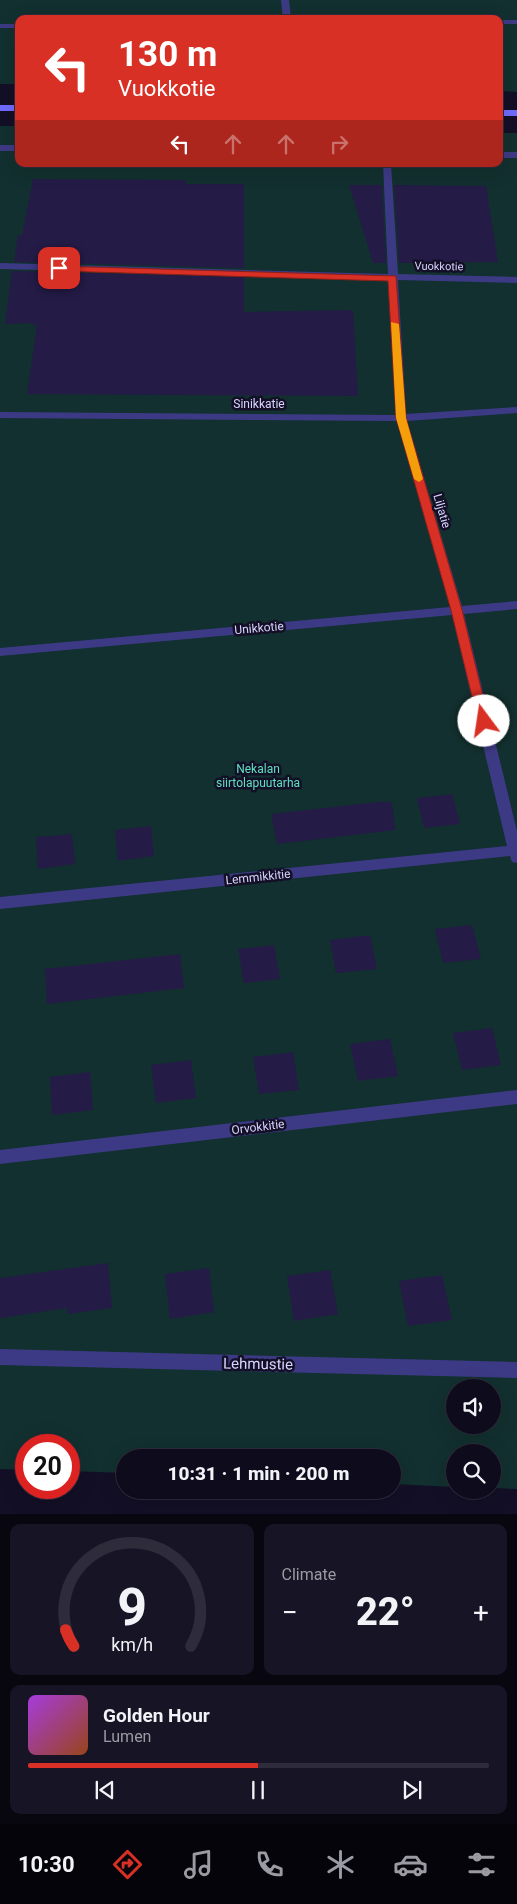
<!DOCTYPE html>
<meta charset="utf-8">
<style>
:root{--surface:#0e0b1c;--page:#171425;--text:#f1f3f6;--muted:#9b9ba3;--line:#2e2b3b;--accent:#d93025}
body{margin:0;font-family:Roboto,sans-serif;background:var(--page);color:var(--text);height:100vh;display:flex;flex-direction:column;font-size:19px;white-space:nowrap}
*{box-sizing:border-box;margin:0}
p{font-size:16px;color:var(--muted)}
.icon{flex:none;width:28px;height:28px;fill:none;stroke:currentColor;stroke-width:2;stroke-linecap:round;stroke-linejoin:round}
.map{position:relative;height:1514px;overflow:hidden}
.details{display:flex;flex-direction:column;gap:10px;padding:10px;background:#08060f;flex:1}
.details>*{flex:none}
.hud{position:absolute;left:15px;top:15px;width:488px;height:152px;border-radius:10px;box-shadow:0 5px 20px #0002,0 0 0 1px var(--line);background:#d93025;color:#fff;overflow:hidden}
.buttons{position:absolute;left:446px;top:1379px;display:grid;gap:10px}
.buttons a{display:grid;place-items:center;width:55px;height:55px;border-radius:50%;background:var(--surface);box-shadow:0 5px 20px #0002,0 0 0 1px var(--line);font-size:25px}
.speed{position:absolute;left:15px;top:1434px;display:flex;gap:10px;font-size:25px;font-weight:700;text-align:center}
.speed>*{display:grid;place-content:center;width:65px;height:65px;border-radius:50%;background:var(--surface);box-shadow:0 5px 20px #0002,0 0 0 1px var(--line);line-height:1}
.speed .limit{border:8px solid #d22;background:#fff;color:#111}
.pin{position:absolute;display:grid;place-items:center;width:42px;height:42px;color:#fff;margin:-21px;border-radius:10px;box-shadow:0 2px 8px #0006}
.me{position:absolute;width:55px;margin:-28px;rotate:346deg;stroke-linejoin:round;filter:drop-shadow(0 0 4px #0008)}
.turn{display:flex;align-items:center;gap:18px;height:105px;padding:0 20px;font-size:22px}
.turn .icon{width:65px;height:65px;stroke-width:2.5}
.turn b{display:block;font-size:35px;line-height:42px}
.lanes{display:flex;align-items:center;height:48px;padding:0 20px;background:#0003;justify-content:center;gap:25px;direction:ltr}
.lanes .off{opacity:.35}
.big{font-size:38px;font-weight:800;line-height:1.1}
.details .card{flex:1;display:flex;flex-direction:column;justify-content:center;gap:8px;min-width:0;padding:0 18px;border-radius:10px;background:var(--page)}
.details .dial{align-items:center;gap:0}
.dial svg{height:130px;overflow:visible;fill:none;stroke:var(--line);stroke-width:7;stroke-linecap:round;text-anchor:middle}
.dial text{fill:var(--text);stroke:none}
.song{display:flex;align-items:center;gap:15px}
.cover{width:60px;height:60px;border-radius:8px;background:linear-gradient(135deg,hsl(280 70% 55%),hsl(20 70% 35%))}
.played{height:5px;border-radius:2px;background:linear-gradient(90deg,var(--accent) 50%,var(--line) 50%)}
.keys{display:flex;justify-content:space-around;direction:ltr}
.heat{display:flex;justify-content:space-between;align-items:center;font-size:28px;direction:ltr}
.details .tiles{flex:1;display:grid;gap:10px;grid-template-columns:1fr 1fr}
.card:last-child{grid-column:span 2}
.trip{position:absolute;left:116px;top:1449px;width:285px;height:50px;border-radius:25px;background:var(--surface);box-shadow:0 5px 20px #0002,0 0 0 1px var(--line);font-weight:800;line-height:50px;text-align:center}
.tab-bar{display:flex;height:80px;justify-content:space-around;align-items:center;background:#06040b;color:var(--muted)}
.tab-bar .icon{width:35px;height:35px}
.tab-bar .on{color:var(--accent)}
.tab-bar b{font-size:22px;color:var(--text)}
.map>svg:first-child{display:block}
</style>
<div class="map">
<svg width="517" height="1514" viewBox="0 0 517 1514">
<rect width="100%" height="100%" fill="#130f26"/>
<g fill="#12302f" fill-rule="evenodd">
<polygon points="0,0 517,0 517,92 499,91 499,19 19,19 19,84 0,84"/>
<path d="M0,126H19V164H499V133H517V1489L493,1488L492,1452H455V1487L393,1484L392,1458H125V1473L69,1471V1445H26V1470L0,1469ZM455,1388H492V1425H455Z"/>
</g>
<g fill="#241b47">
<polygon points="33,179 186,180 186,184 244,184 244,268 14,262 18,235 22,235"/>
<polygon points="349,185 382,185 386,263 373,263"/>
<polygon points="394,185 486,186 498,262 399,263"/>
<polygon points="12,271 244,277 244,312 353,310 358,396 27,394 37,325 33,326 33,323 5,324"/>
<polygon points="452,794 460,824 424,828 417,798"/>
<polygon points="378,802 392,802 395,830 277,844 271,814"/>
<polygon points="151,826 154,856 118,861 115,830"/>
<polygon points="72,834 75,864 38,869 36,837"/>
<polygon points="472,925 481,959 443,963 435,929"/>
<polygon points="370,935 377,969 336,973 330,940"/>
<polygon points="274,945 280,979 244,983 238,949"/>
<polygon points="180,954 184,988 47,1004 45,969"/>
<polygon points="492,1028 501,1065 462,1070 453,1033"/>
<polygon points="390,1039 398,1076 358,1081 350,1044"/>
<polygon points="293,1052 299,1090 259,1094 253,1057"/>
<polygon points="191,1060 196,1098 156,1103 151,1065"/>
<polygon points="90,1072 93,1110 52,1115 50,1077"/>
<polygon points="108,1263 112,1308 67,1314 67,1308 0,1318 0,1278"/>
<polygon points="209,1268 214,1312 170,1319 165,1274"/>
<polygon points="330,1270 338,1314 294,1321 287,1276"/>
<polygon points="442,1275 452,1320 408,1326 399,1281"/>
</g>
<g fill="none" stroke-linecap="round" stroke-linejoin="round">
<g fill="#3d3a85" fill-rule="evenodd">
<polygon points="281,0 289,0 291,19 283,19"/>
<rect x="499" y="20" width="18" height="4"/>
<rect x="0" y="24" width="19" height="4"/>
<rect x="0" y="145" width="19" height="6"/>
<rect x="499" y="152" width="18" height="6"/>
<polygon points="383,164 391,164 398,274 517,277 517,283 398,280 406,414 517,407 517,413 407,421 462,606 517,601 517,609 464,614 517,831 517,863 512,862 510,856 0,909 0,897 507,846 452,615 0,656 0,648 450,607 397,421 0,418 0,412 396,415 389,279 0,269 0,263 388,274"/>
<polygon points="517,1090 517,1104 0,1164 0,1150"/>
<polygon points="0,1349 517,1362 517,1378 0,1365"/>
</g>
<g fill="#6f6bff" fill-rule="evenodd">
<rect x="0" y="105" width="19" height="6"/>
<rect x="499" y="110" width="18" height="6"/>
</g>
</g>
<polygon fill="#d93025" stroke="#8d1f18" points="56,266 396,276 406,418 462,610 489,721 487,724 484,726 478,721 451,610 396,418 388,281 59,271 56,270"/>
<polygon fill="#f59e0b" points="391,322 399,324 406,418 423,479 419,482 414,479 396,418"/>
<g text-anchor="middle" stroke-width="5" stroke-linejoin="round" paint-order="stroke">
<g font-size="11" fill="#d9d4ff" stroke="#130f26">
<text transform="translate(439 266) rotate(1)" y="4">Vuokkotie</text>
</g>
<g font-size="12" fill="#d9d4ff" stroke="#130f26">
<text x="259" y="408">Sinikkatie</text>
<text transform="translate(442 511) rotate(74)" y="4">Liljatie</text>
<text transform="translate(259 628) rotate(-5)" y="4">Unikkotie</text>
<text transform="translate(258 877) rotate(-6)" y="4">Lemmikkitie</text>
<text transform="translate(258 1127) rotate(-7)" y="4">Orvokkitie</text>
</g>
<g font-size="12" fill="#5fe0c0" stroke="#130f26">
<text x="258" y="773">Nekalan<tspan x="258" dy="14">siirtolapuutarha</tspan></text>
</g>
<g font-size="15" fill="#d9d4ff" stroke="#130f26">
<text transform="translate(258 1364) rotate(1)" y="5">Lehmustie</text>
</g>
</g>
</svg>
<div class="buttons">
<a><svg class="icon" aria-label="sound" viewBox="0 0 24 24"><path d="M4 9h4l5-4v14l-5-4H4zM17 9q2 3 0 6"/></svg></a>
<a><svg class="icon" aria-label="search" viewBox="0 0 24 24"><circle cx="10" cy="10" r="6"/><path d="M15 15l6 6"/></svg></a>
</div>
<div class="speed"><div class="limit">20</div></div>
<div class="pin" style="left:59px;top:268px;background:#d93025"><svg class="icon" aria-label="arrive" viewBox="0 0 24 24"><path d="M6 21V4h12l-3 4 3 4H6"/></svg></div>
<svg class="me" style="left:484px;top:721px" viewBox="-20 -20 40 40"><circle r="19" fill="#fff"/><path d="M0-13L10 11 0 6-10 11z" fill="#d93025"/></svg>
<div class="trip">10:31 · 1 min · 200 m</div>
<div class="hud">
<div class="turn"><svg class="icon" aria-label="left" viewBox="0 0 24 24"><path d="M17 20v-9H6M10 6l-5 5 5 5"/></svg><div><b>130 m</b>Vuokkotie</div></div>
<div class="lanes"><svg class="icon" aria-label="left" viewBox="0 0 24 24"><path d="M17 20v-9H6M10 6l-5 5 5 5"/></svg><svg class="icon off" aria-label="ahead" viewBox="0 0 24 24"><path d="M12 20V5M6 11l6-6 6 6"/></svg><svg class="icon off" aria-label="ahead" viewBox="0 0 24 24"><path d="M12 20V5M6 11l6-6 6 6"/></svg><svg class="icon off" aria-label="right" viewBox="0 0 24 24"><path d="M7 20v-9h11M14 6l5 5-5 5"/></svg></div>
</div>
</div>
<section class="details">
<div class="tiles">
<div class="card dial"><svg viewBox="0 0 100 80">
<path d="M14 69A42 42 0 1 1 86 69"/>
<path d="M14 69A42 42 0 0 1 9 59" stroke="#d93025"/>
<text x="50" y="56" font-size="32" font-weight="700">9</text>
<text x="50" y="72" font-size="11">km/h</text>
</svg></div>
<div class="card"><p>Climate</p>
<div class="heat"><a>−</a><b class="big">22°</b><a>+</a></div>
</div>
<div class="card">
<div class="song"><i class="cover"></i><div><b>Golden Hour</b><p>Lumen</p></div></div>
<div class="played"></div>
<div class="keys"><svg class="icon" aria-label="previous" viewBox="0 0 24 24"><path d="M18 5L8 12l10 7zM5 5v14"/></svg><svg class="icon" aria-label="pause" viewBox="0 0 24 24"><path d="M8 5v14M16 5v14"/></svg><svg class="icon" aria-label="next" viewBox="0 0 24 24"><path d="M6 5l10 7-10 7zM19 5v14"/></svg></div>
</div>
</div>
</section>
<nav class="tab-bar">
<b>10:30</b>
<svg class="icon on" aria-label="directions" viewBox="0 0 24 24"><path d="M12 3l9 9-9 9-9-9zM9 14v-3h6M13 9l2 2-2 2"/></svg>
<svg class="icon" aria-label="music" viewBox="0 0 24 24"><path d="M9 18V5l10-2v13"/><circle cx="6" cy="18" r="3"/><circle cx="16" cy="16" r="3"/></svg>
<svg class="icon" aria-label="phone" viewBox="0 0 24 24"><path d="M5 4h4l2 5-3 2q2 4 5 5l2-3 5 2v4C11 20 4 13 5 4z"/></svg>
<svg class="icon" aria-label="climate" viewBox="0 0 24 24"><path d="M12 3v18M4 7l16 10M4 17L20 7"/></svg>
<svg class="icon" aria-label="car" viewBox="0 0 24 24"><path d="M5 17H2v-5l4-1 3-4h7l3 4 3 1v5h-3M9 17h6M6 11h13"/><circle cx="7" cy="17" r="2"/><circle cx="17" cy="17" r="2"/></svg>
<svg class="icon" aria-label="filters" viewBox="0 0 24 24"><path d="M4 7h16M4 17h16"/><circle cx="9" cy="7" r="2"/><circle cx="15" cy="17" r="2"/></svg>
</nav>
